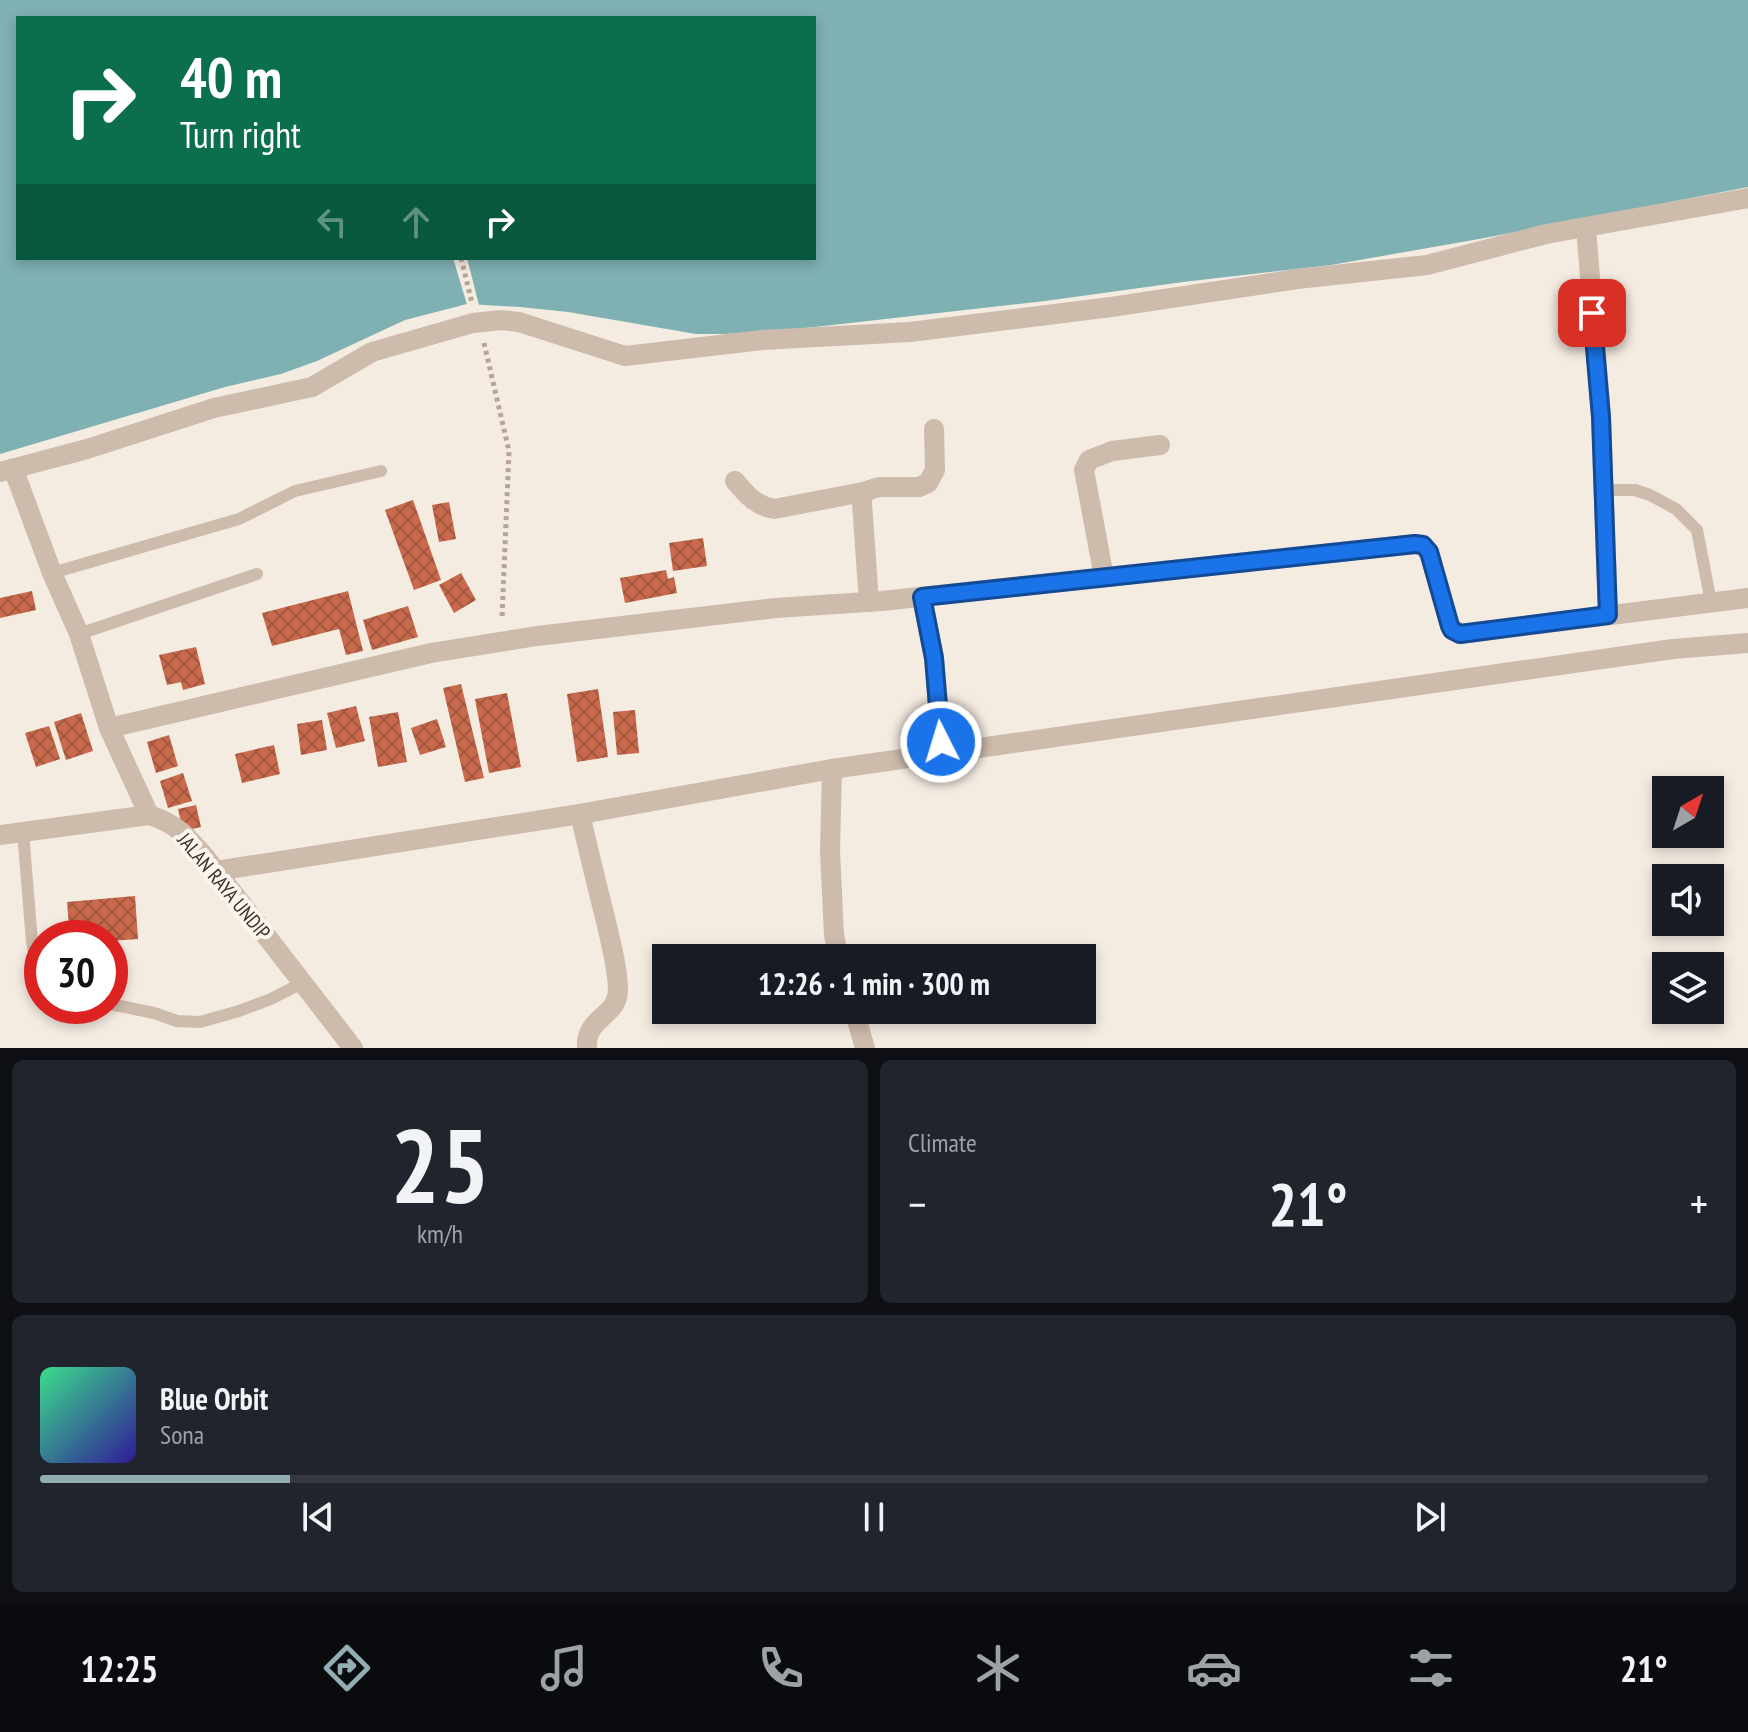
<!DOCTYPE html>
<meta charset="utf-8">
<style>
:root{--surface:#171b24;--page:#20242c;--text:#f1f3f6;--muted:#9ea1a6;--line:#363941;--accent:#92aeb2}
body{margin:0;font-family:"PT Sans Narrow",sans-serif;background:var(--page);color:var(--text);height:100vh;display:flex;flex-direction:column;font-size:30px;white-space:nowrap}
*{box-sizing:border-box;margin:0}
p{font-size:26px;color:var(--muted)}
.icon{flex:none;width:44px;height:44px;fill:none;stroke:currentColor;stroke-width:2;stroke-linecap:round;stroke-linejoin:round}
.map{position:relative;height:1048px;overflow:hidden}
.sheet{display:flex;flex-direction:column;gap:12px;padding:12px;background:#0d0f14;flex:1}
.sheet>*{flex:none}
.hud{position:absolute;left:16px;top:16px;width:800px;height:244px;border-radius:0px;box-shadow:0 4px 12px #0003;background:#0b6e4f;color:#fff;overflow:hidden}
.needle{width:52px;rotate:39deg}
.tools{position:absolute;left:1652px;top:776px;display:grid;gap:16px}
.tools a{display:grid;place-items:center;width:72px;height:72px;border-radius:0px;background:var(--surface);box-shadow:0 4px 12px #0003;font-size:40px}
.speed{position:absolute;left:24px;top:920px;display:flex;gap:16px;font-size:40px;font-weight:700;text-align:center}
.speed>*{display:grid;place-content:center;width:104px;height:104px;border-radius:50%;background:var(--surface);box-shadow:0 4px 12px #0003;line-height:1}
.speed .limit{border:12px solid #d22;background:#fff;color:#111}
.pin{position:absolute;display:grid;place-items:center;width:68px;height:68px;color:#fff;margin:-34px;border-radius:16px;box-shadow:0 4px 12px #0006}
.me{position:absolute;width:88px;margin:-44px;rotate:355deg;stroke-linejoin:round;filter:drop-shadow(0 0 6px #0008)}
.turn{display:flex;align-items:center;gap:28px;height:168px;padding:0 32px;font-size:36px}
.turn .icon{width:104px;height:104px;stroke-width:2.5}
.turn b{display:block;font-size:56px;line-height:68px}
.lanes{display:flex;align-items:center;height:76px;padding:0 32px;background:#0003;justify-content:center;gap:40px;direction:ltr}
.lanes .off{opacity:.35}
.big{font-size:60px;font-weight:700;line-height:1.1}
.sheet .widget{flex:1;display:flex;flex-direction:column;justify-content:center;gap:12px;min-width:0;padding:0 28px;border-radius:12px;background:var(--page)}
.sheet .dial{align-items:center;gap:0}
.dial b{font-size:104px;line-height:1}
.song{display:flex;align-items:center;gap:24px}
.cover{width:96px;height:96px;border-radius:12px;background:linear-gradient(135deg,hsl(150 70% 55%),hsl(250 70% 35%))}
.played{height:8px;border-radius:4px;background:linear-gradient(90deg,var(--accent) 15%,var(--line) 15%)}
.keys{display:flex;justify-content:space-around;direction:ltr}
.heat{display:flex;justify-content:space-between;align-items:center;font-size:44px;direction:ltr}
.sheet .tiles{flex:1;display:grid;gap:12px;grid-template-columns:1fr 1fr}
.widget:last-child{grid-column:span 2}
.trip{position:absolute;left:652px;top:944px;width:444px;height:80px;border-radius:0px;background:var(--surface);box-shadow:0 4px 12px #0003;font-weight:700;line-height:80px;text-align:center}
.menu{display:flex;height:128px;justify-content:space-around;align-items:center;background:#090b0e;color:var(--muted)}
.menu .icon{width:56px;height:56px}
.menu .active{color:var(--accent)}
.menu b{font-size:36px;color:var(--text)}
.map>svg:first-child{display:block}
</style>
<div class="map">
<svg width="1748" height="1048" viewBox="0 0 1748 1048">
<defs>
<pattern id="building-cross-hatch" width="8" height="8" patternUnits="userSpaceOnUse" patternTransform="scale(2)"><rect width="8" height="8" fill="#c8694b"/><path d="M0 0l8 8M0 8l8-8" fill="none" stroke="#a4573f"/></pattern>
</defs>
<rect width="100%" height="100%" fill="#f4ebe1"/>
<path fill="#7fb0b2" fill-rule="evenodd" d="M0,0H1748V187L1479,239L1331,265L1183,282L1045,301L797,329L726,334H696L568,312L520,307L467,304L405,320L317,361L281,374L225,387L0,454ZM18,18H814V258H18Z"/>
<polygon fill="#f4ebe1" points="453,258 467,258 480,309 468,308"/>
<g fill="url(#building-cross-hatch)">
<polygon points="413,500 441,580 414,590 385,510"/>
<polygon points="449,502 456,539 439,542 432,505"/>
<polygon points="703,538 707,566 673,571 669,543"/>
<polygon points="666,570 668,579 674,577 677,593 625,603 620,578"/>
<polygon points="461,573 476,600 454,613 439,585"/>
<polygon points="32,591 36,610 0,618 0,598"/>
<polygon points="348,591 363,651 346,655 339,629 272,646 262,613"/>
<polygon points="408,606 418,637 372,650 363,620"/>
<polygon points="196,647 205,684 183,690 181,682 167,685 159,655"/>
<polygon points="461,684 484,778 465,782 443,688"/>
<polygon points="598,689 608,757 577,762 567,694"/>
<polygon points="507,693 521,767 489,773 475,699"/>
<polygon points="356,706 365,741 336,748 327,713"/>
<polygon points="635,710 639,753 617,755 613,712"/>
<polygon points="398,712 407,762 378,767 369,717"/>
<polygon points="81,713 93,751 66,760 54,722"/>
<polygon points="437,719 446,747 420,755 411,728"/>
<polygon points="322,720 327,750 301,755 297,724"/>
<polygon points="49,726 60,759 36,767 25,733"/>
<polygon points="169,735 178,766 156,773 147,742"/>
<polygon points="274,745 280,774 242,783 235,754"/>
<polygon points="183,773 192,801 168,808 160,781"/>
<polygon points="196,805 201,827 183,831 178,809"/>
<polygon points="135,896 138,939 110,941 110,938 70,938 67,902"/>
</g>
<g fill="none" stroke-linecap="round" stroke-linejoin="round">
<g stroke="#b9a596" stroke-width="5" stroke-dasharray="4 4" stroke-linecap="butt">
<polyline points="461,258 472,303"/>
<polyline points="484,343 509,451 502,618"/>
</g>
<g stroke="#cdbbac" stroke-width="12">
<polyline points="1604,490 1635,490 1650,495 1676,509 1697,530 1711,602"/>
<polyline points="52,573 239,519 295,491 381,471"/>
<polyline points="79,634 257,574"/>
<polyline points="23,832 32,942 37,967 42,978"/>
<polyline points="110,1004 154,1013 177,1021 200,1022 239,1011 271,999 302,983"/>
</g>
<g stroke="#cdbbac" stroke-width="20">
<polyline points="1586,227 1601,417 1608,615"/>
<polyline points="13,468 52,573 79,634 109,728 149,815"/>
<polyline points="0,472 87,449 214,408 312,387 372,352 473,323 501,320 519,322 625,356 762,340 910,332 1111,307 1297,279 1427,265 1546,234 1748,198"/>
<path d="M735,481C746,494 756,506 774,509L863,492"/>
<polyline points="1104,577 1084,470 1089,460 1112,451 1160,445"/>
<polyline points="922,597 934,658 942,753"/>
<polyline points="869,602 862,503 863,492 879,487 919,487 928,483 935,470 934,429"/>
<polyline points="109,728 431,653 537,636 776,608 882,601 1415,544 1423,545 1429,552 1450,626 1460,634 1748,598"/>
<polyline points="832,769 830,851 834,935 839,958"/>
<path d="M580,814C588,848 596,883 605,917C610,940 618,968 618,991C617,1017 585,1017 587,1048"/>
<polyline points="216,871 580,814 832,769 1673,649 1748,643"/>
<polyline points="854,1010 865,1048"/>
</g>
<path stroke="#cdbbac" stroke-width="20" d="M0,835L149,815C176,823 188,837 206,858L353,1048"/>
</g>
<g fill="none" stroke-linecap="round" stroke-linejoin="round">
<defs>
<polyline id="route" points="941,742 934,658 922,597 1415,544 1423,545 1429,552 1450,626 1452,630 1460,634 1608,615 1601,417 1592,313"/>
</defs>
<use href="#route" stroke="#114b97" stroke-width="20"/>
<use href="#route" stroke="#1a73e8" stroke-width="14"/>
</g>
<g text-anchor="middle" stroke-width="8" stroke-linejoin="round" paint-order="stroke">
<g font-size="20" fill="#3b302b" stroke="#fbf5ee">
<text transform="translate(224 886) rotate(50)" y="7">JALAN RAYA UNDIP</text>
</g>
</g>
</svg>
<div class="tools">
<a><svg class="needle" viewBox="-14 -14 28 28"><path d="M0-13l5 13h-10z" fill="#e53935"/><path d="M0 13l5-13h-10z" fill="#9ea1a6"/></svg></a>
<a><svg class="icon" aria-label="sound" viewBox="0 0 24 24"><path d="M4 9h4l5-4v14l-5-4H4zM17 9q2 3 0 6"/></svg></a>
<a><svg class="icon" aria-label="layers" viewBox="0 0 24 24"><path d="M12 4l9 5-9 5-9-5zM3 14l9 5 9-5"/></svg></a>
</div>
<div class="speed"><div class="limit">30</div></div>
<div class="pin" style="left:1592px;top:313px;background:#d93025"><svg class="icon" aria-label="arrive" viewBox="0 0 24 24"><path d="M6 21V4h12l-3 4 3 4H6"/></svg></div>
<svg class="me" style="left:941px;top:742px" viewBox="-20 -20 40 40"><circle r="17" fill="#1a73e8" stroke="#fff" stroke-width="3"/><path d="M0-11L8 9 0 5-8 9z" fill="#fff"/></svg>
<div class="trip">12:26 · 1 min · 300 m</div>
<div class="hud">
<div class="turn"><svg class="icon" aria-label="right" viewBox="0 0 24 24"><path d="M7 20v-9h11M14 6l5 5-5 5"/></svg><div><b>40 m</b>Turn right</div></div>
<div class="lanes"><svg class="icon off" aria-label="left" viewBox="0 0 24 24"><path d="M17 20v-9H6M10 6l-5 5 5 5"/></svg><svg class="icon off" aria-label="ahead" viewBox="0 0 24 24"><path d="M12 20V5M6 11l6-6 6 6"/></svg><svg class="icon" aria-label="right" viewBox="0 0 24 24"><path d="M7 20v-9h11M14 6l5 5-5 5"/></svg></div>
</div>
</div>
<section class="sheet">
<div class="tiles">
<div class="widget dial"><b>25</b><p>km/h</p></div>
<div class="widget"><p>Climate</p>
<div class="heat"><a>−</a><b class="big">21°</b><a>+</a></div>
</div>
<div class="widget">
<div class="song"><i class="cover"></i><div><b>Blue Orbit</b><p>Sona</p></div></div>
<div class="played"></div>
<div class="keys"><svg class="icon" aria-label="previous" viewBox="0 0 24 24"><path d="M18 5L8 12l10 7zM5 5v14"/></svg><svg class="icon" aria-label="pause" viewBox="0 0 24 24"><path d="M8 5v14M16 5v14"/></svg><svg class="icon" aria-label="next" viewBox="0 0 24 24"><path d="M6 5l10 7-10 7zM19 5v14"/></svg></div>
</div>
</div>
</section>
<nav class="menu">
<b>12:25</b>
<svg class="icon active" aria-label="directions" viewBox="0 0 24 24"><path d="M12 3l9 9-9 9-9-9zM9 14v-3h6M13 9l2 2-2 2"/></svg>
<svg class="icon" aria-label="music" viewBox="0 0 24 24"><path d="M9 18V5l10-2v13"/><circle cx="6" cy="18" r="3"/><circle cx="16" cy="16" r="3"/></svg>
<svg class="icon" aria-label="phone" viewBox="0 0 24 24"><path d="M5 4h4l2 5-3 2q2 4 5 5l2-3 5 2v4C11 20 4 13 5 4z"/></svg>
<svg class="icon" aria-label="climate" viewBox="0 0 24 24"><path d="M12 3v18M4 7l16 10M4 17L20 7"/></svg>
<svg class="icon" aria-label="car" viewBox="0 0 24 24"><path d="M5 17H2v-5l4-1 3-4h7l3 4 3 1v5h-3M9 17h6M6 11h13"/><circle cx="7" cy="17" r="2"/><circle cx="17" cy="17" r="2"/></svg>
<svg class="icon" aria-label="filters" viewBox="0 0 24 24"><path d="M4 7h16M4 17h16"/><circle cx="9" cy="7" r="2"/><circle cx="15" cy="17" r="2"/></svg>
<b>21°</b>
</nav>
